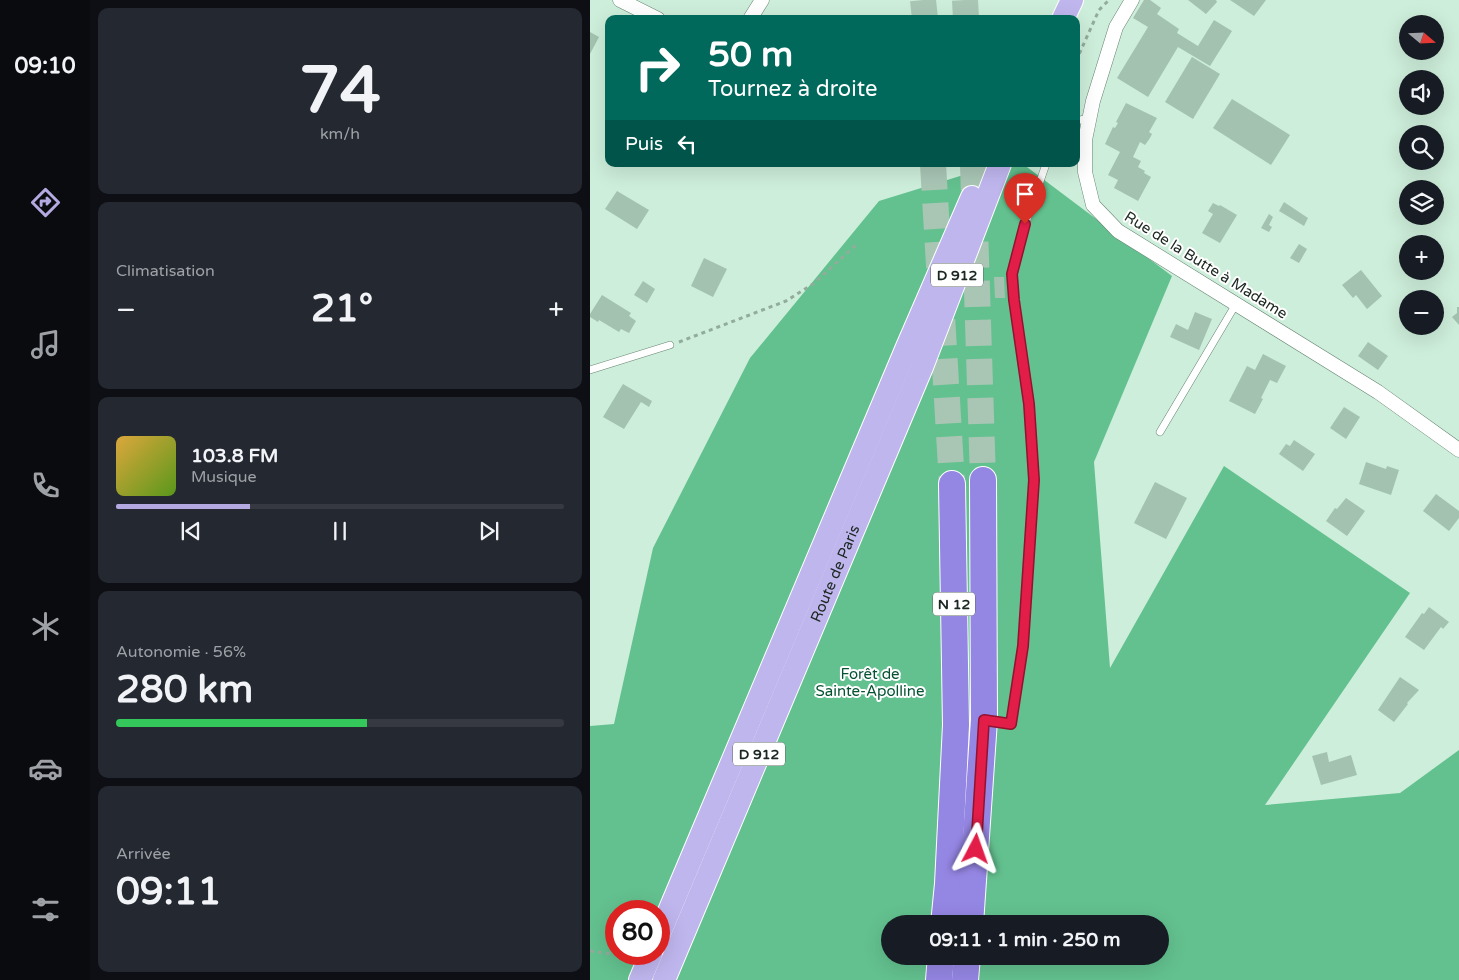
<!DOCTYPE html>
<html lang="fr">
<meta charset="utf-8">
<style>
:root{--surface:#171b24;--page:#242831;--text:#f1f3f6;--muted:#9ea1a6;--line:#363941;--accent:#b5a9e2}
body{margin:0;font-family:"Varela Round",sans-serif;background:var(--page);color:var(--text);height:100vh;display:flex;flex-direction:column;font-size:19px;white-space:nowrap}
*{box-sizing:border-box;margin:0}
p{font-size:16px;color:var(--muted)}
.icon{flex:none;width:28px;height:28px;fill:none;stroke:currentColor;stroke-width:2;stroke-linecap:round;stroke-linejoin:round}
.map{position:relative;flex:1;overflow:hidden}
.drawer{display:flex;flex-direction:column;gap:8px;padding:8px;background:#0d0f14;width:500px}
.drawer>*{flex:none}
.top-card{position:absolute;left:15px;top:15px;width:475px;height:152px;border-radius:10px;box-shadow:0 5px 20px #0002;background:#00695c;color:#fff;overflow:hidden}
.needle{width:32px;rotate:109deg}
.fabs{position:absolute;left:809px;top:15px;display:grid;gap:10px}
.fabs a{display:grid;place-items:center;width:45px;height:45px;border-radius:50%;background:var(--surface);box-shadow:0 5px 20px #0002;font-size:25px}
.speed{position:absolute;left:15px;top:900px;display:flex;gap:10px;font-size:25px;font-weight:700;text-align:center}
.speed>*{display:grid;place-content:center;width:65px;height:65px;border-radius:50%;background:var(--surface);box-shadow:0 5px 20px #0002;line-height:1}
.speed .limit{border:8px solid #d22;background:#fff;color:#111}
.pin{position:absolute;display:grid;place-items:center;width:42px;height:42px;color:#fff;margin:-51px -21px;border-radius:50% 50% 50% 0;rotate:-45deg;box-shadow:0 0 5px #0007}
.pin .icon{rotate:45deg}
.me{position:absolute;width:55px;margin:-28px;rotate:4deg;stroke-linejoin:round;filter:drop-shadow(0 0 4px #0008)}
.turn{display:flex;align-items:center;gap:18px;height:105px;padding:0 20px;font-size:22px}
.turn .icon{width:65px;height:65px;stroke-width:2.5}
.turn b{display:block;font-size:35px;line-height:42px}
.then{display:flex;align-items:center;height:48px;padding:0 20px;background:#0003;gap:10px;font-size:19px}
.big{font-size:38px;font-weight:700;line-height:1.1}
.drawer .tile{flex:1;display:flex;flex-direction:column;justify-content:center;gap:8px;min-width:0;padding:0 18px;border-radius:10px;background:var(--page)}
.drawer .dial{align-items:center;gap:0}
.dial b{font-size:65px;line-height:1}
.song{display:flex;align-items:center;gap:15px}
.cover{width:60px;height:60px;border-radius:8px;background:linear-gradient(135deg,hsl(40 70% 55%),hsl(90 70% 35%))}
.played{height:5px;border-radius:2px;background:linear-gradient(90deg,var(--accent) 30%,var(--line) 30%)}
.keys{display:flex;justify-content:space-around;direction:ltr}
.heat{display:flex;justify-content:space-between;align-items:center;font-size:28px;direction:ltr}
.charge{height:8px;border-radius:4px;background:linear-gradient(90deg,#34c759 56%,var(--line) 0)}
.trip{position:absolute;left:291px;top:915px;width:288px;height:50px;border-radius:25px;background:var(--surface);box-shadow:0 5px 20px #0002;font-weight:700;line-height:50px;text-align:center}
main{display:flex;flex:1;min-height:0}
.menu{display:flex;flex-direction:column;width:90px;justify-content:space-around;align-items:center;background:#090b0e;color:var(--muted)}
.menu .icon{width:35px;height:35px}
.menu .selected{color:var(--accent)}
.menu b{font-size:22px;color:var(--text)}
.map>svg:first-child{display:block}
</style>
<main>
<nav class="menu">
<b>09:10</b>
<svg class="icon selected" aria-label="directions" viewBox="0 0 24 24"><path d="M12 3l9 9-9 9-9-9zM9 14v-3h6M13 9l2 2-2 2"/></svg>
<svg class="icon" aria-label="music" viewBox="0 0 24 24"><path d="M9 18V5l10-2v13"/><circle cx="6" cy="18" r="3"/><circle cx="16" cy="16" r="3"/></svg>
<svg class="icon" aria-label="phone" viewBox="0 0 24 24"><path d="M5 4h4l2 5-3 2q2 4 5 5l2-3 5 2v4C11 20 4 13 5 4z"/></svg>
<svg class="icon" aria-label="climate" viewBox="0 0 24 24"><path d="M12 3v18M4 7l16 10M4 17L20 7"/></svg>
<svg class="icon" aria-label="car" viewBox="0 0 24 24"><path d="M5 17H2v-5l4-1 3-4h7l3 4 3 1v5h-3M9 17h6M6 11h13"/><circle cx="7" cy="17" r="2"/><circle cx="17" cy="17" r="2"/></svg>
<svg class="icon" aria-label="filters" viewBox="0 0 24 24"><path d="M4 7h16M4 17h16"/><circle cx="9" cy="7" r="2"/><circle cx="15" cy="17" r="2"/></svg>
</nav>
<section class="drawer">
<div class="tile dial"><b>74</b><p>km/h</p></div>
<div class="tile"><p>Climatisation</p>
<div class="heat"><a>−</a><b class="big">21°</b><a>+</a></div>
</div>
<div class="tile">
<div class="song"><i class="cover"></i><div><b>103.8 FM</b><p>Musique</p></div></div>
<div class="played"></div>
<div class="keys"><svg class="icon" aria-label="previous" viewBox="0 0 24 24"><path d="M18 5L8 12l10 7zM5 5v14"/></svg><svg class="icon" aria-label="pause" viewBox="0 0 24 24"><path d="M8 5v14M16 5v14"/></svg><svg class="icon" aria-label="next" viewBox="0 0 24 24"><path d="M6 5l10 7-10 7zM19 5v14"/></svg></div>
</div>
<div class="tile"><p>Autonomie · 56%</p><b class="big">280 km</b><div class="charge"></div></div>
<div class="tile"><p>Arrivée</p><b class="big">09:11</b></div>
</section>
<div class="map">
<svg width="869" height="980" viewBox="0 0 869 980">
<rect width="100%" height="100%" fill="#cdeeda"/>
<path fill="#63c18f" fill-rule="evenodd" d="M409,164H433L582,276L504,462L520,668L634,466L820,593L675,805L810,793L869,750V980H0V726L24,724L63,548L160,358L289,201ZM26,911H69V954H26ZM300,924H570V956H300Z"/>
<g fill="#a3c3b0">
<polygon points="554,0 560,0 571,8 567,14 589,29 587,33 608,46 624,20 642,31 620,66 588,47 558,97 527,78 558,27 543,18"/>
<polygon points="598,0 626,0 627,2 616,14"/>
<polygon points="640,0 676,0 664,16"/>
<polygon points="0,32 9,37 0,54"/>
<polygon points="602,57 630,74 603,119 575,102"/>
<polygon points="642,99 700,135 681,165 623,128"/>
<polygon points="536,103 567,118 559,132 562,134 560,138 555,145 550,142 543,157 551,161 548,167 555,171 554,173 561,177 548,201 524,188 528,180 518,175 530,152 515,144 523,127 525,128 528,123 526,122"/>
<polygon points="27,191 59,210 47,229 15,209"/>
<polygon points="694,202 718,218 714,226 689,211"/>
<polygon points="623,203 629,206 630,205 647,215 630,243 612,233 623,214 618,211"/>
<polygon points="679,214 683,217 679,225 682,227 679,232 671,228"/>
<polygon points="709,244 717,249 709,263 700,258"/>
<polygon points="114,258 137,269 123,297 101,286"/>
<polygon points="771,270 792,296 777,309 766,295 763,298 752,285"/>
<polygon points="404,277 414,277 415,298 405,298"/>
<polygon points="53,281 65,289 57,303 44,295"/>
<polygon points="12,295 41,313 39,316 46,321 39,333 31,329 29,332 9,320 8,322 0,317 0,314"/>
<polygon points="867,307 869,307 869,325 862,317 867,313"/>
<polygon points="605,312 622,319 609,350 580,337 586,324 598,330"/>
<polygon points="778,342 798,356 788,370 768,356"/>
<polygon points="673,354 696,366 687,383 680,380 671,398 673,399 665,414 639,401 657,366 665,370"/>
<polygon points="33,384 62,401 59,407 51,402 34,429 13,417"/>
<polygon points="754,407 770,417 756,439 740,428"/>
<polygon points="704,440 725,454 713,471 689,454 696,444 700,446"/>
<polygon points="776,462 796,469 797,466 809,470 801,495 769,484"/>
<polygon points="565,482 597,498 576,539 544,523"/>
<polygon points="846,494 869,511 869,518 859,531 833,511"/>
<polygon points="756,498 775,511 757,536 736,521 745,508 747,509"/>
<polygon points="839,607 859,622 853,629 851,627 834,650 815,637 832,613 834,614"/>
<polygon points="810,677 829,690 817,703 818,704 804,722 788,710"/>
<polygon points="737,752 739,762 761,755 767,775 731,785 722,756"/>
</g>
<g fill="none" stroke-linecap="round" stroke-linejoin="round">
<g stroke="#a9c6b5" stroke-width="26" stroke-dasharray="26 13" stroke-linecap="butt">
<polyline points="333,0 335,19"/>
<polyline points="375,0 376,19"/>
<polyline points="343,164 362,484"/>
<polyline points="383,164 393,480"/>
</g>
<defs>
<g id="lane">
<polyline points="486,121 499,118"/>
<polyline points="0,370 80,345"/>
<polyline points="570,432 646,304"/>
<polyline points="398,721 421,724 433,646 444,480 439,404 423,300 422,274 435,225 456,164"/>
</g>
<g id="street">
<polyline points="30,0 68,19"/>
<polyline points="542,0 526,27 503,101 495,140 495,172 503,205 528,231 788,392 869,450"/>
<polyline points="160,19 172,0"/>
</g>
<g id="primary">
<polyline points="473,19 482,0"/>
<polyline points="69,935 317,347 382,197"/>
<polyline points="50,980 61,954"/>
<path id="s1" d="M74,980L332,367L410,164"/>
</g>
<g id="highway">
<polyline points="354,924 358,884 366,725 362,484"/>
<polyline points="380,924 394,720 393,480"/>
<polyline points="349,980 351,956"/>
<polyline points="375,980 377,956"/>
</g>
</defs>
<use href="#lane" stroke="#678573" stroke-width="8"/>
<use href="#street" stroke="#678573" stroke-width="15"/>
<use href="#primary" stroke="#fff" stroke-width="24"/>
<use href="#highway" stroke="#fff" stroke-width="28"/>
<g stroke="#92ac9c" stroke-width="3" stroke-dasharray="4 4" stroke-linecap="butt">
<polyline points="486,61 509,10 519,0"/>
<polyline points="89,342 196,301 223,284 266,245"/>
<polyline points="0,951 22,954"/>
</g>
<use href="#lane" stroke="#fff" stroke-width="7"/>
<use href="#street" stroke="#fff" stroke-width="14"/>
<use href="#primary" stroke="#bfb6ee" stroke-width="22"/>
<use href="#highway" stroke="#9486e3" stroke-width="26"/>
</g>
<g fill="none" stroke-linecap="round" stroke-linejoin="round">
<defs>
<polyline id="route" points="386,849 394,720 421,724 433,646 444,480 439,404 424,300 422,274 435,224"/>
</defs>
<use href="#route" stroke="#92132f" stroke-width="12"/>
<use href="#route" stroke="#e11d48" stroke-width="9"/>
</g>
<g text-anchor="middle" stroke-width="4" stroke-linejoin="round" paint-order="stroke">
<g fill="#fff" stroke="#5f6863" stroke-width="1">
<rect x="341" y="263.5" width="52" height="23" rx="4"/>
<rect x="343" y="592.5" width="42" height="23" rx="4"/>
<rect x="143" y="742.5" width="52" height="23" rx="4"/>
</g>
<g font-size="14" font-weight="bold" fill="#1b2720">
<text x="367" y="280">D 912</text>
<text x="364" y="609">N 12</text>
<text x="169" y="759">D 912</text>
</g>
<g font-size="15" fill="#1b2720" stroke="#fff">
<text transform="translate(616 265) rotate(32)" y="5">Rue de la Butte à Madame</text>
<text dy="5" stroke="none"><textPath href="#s1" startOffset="441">Route de Paris</textPath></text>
</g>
<g font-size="15" fill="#065333" stroke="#fff">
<text x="280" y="679">Forêt de<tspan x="280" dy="17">Sainte-Apolline</tspan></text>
</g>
</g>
</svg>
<div class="fabs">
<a><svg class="needle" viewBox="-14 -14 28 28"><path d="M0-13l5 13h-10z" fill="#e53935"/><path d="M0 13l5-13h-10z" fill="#9ea1a6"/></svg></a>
<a><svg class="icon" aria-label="sound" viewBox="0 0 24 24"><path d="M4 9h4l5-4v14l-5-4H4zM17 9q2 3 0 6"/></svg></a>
<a><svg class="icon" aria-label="search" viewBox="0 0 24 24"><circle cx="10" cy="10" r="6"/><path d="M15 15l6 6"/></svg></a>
<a><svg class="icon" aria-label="layers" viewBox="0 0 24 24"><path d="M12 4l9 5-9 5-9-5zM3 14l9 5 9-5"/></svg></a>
<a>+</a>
<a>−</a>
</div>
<div class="speed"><div class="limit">80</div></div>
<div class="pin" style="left:435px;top:224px;background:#d93025"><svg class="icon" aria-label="arrive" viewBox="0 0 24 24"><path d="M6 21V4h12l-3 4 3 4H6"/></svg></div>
<svg class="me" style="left:386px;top:849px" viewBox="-20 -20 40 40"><path d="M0-17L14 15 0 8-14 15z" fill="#e11d48" stroke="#fff" stroke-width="4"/></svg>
<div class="trip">09:11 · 1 min · 250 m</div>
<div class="top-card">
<div class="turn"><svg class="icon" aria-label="right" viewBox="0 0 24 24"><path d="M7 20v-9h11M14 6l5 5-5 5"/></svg><div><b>50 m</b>Tournez à droite</div></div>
<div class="then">Puis<svg class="icon" aria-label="left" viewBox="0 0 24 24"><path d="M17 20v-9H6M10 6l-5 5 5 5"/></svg></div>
</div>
</div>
</main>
